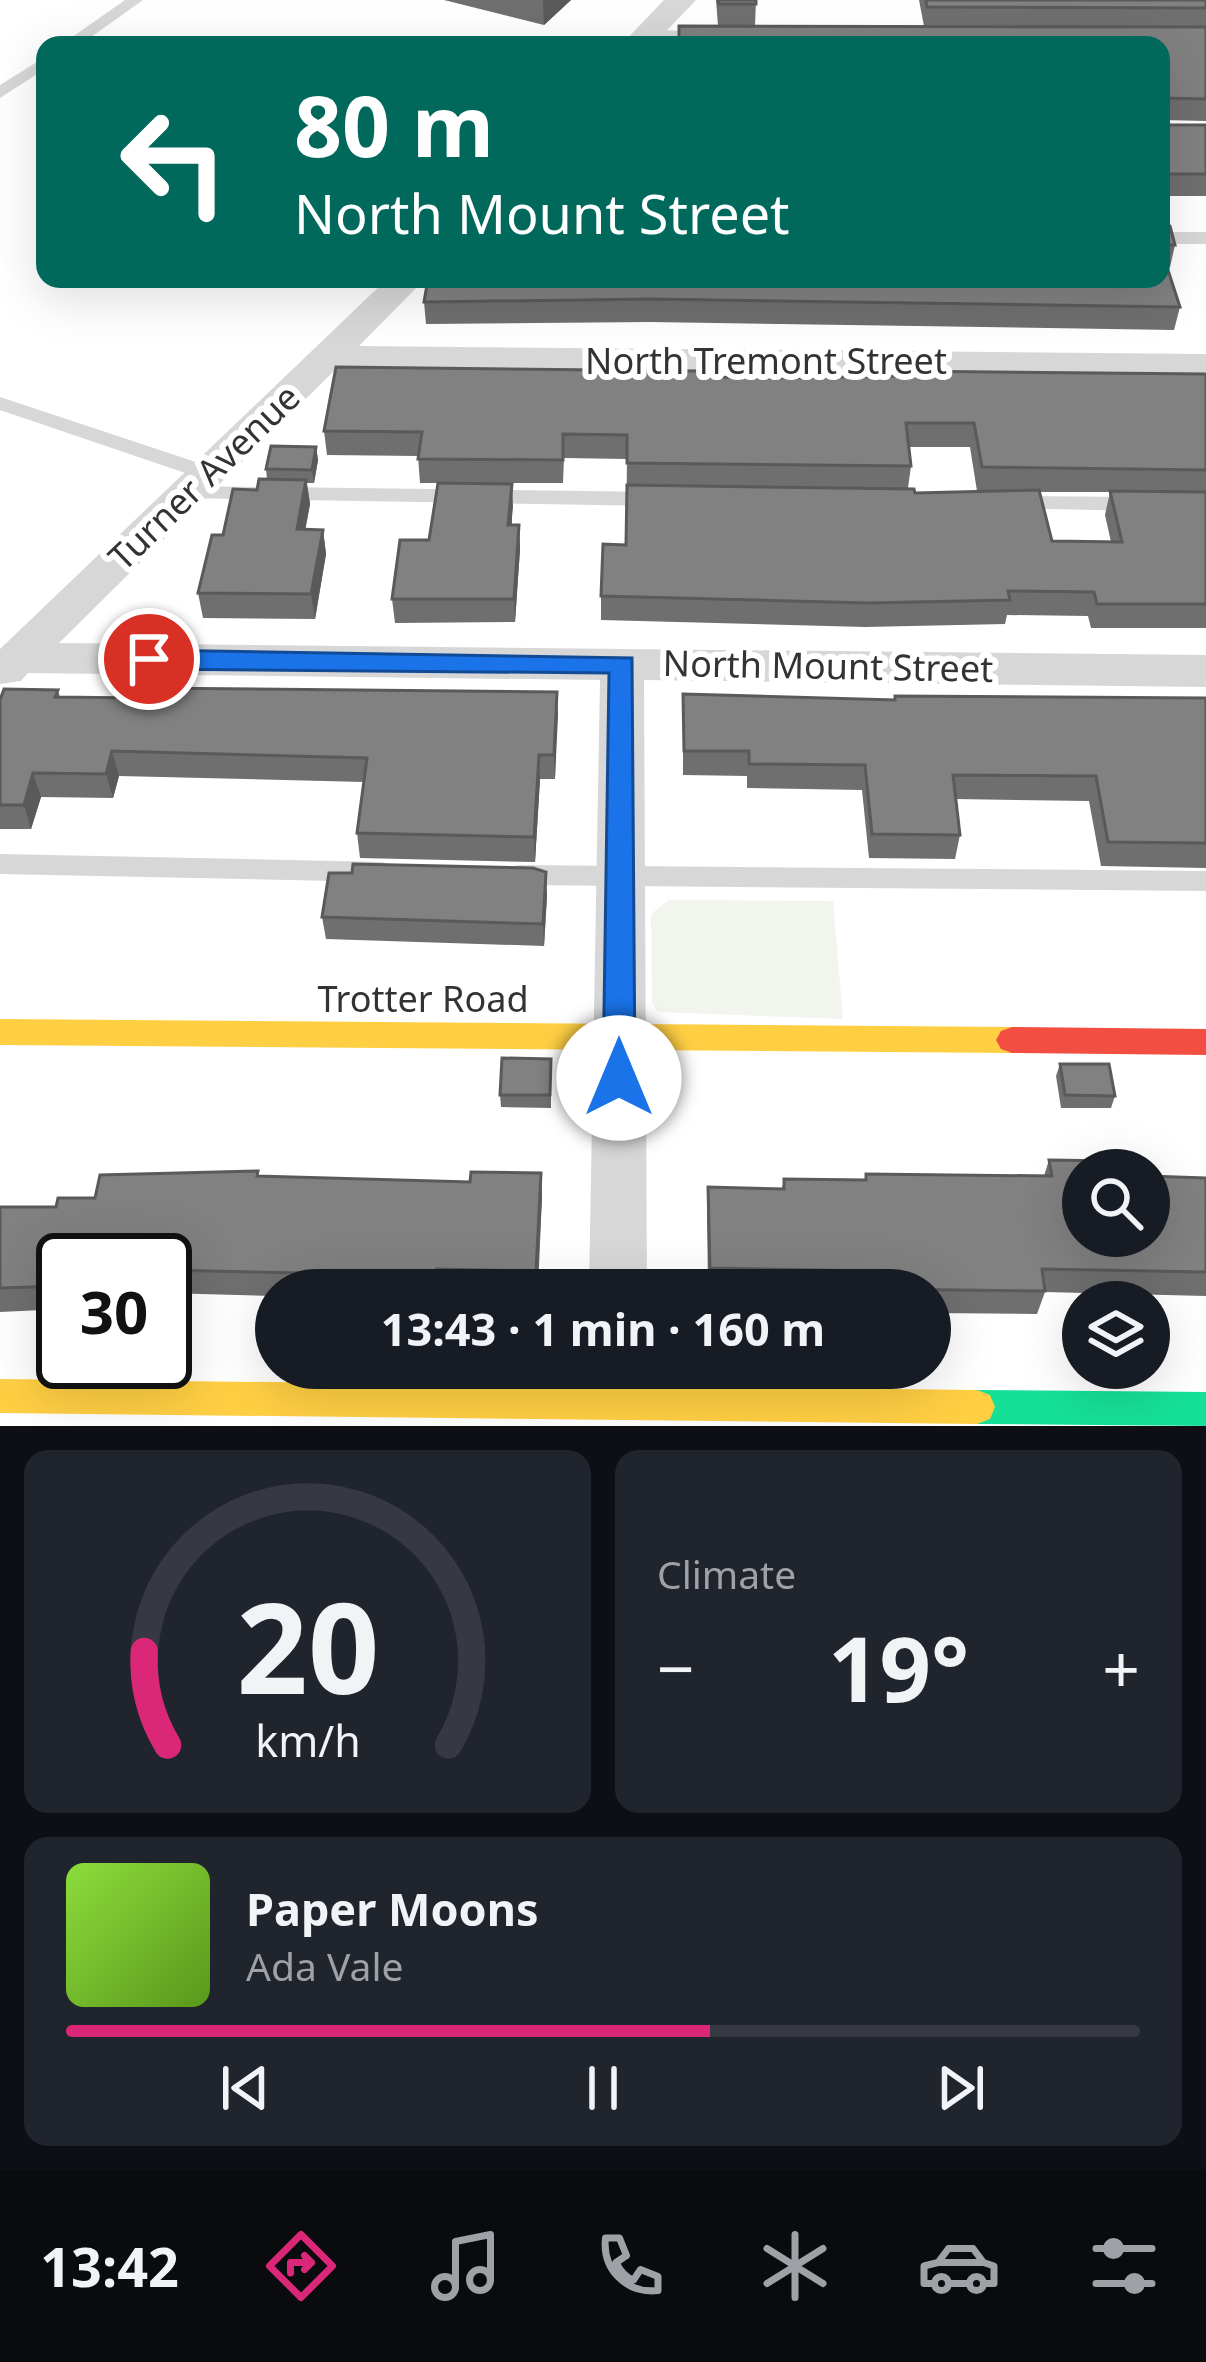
<!DOCTYPE html>
<meta charset="utf-8">
<style>
:root{--surface:#171b24;--page:#20242c;--text:#f1f3f6;--muted:#9ea1a6;--line:#363941;--accent:#db2777}
body{margin:0;font-family:"Noto Sans",sans-serif;background:var(--page);color:var(--text);height:100vh;display:flex;flex-direction:column;font-size:45px;white-space:nowrap}
*{box-sizing:border-box;margin:0}
p{font-size:39px;color:var(--muted)}
.icon{flex:none;width:66px;height:66px;fill:none;stroke:currentColor;stroke-width:2;stroke-linecap:round;stroke-linejoin:round}
.map{position:relative;height:1426px;overflow:hidden}
.details{display:flex;flex-direction:column;gap:24px;padding:24px;background:#0d0f14;flex:1}
.details>*{flex:none}
.guide{position:absolute;left:36px;top:36px;width:1134px;height:252px;border-radius:24px;box-shadow:0 12px 48px #0002;background:#00695c;color:#fff;overflow:hidden}
.tools{position:absolute;left:1062px;top:1149px;display:grid;gap:24px}
.tools a{display:grid;place-items:center;width:108px;height:108px;border-radius:50%;background:var(--surface);box-shadow:0 12px 48px #0002;font-size:60px}
.speed{position:absolute;left:36px;top:1233px;display:flex;gap:24px;font-size:60px;font-weight:700;text-align:center}
.speed>*{display:grid;place-content:center;width:156px;height:156px;border-radius:50%;background:var(--surface);box-shadow:0 12px 48px #0002;line-height:1}
.speed .limit{border:6px solid #111;border-radius:18px;background:#fff;color:#111}
.pin{position:absolute;display:grid;place-items:center;width:102px;height:102px;color:#fff;margin:-51px;border:6px solid #fff;border-radius:50%;box-shadow:0 3px 12px #0007}
.me{position:absolute;width:132px;margin:-66px;rotate:0deg;stroke-linejoin:round;filter:drop-shadow(0 0 9px #0008)}
.turn{display:flex;align-items:center;gap:42px;height:252px;padding:0 60px;font-size:54px}
.turn .icon{width:156px;height:156px;stroke-width:2.5}
.turn b{display:block;font-size:84px;line-height:102px}
.big{font-size:90px;font-weight:700;line-height:1.1}
.details .card{flex:1;display:flex;flex-direction:column;justify-content:center;gap:18px;min-width:0;padding:0 42px;border-radius:24px;background:var(--page)}
.details .dial{align-items:center;gap:0}
.dial svg{height:312px;overflow:visible;fill:none;stroke:var(--line);stroke-width:7;stroke-linecap:round;text-anchor:middle}
.dial text{fill:var(--text);stroke:none}
.song{display:flex;align-items:center;gap:36px}
.cover{width:144px;height:144px;border-radius:18px;background:linear-gradient(135deg,hsl(90 70% 55%),hsl(90 70% 35%))}
.played{height:12px;border-radius:6px;background:linear-gradient(90deg,var(--accent) 60%,var(--line) 60%)}
.keys{display:flex;justify-content:space-around;direction:ltr}
.heat{display:flex;justify-content:space-between;align-items:center;font-size:66px;direction:ltr}
.details .tiles{flex:1;display:grid;gap:24px;grid-template-columns:1fr 1fr}
.card:last-child{grid-column:span 2}
.trip{position:absolute;left:255px;top:1269px;width:696px;height:120px;border-radius:60px;background:var(--surface);box-shadow:0 12px 48px #0002;font-weight:700;line-height:120px;text-align:center}
.tabs{display:flex;height:192px;justify-content:space-around;align-items:center;background:#090b0e;color:var(--muted)}
.tabs .icon{width:84px;height:84px}
.tabs .selected{color:var(--accent)}
.tabs b{font-size:54px;color:var(--text)}
.map>svg:first-child{display:block}
</style>
<div class="map">
<svg width="1206" height="1426" viewBox="0 0 1206 1426">
<rect width="100%" height="100%" fill="#fff"/>
<polygon fill="#f1f5ed" points="669,900 833,901 843,1019 658,1012 652,1002 651,914"/>
<g fill="none" stroke-linecap="round" stroke-linejoin="round">
<g fill="#d7d7d7" fill-rule="evenodd">
<polygon points="125,0 143,0 80,45 61,45"/>
<polygon points="709,31 717,36 715,39 645,40 637,35 645,30"/>
<polygon points="45,57 45,69 0,98 0,85"/>
<rect x="1161" y="232" width="45" height="12"/>
<polygon points="0,397 214,468 218,473 214,478 200,478 0,410"/>
<polygon points="187,486 658,492 669,499 658,506 179,498 176,493"/>
<polygon points="1010,496 1138,497 1149,504 1138,511 1002,508 999,503"/>
<polygon points="0,854 382,862 391,865 395,872 391,879 382,882 0,874"/>
<polygon points="518,865 1206,871 1206,891 518,885 509,882 505,875 509,868"/>
</g>
<g fill="#d7d7d7" fill-rule="evenodd">
<polygon points="664,0 696,0 653,45 621,45"/>
<polygon points="387,279 425,279 359,346 1206,354 1206,376 337,368 59,643 1206,655 1206,687 644,680 647,1290 589,1290 600,680 28,673 21,681 0,684 0,649"/>
</g>
<polygon fill="#16e098" fill-rule="evenodd" points="977,1390 1206,1392 1206,1426 977,1424 964,1419 959,1407 964,1395"/>
<g fill="#ffcf43" fill-rule="evenodd">
<polygon points="0,1019 1012,1027 1023,1031 1028,1040 1023,1049 1012,1053 0,1045"/>
<polygon points="0,1379 977,1390 990,1395 995,1407 990,1419 977,1424 0,1413"/>
</g>
<polygon fill="#f24e42" fill-rule="evenodd" points="1012,1027 1206,1029 1206,1055 1012,1053 1001,1049 996,1040 1001,1031"/>
</g>
<g fill="#6f6f6f" fill-rule="evenodd">
<polygon points="444,0 571,0 544,25"/>
<polygon points="716,0 756,0 755,26 924,26 919,0 1206,0 1206,121 1163,120 1163,125 1206,125 1206,196 1161,196 1161,45 678,45 679,26 718,26"/>
<polygon points="1161,196 1162,222 1175,245 1170,267 1161,267"/>
<polygon points="428,279 1180,307 1174,330 650,322 426,324 424,302"/>
<path d="M901,371L1206,374V628H1091L1088,616L1007,615L1005,624L865,627L601,620V596L626,545L627,459L564,458L563,483H486L512,484V525H519L520,549L515,622L395,623L392,599L429,540L438,483H420L418,456L327,455L324,431L698,377L901,376ZM909,447H970L977,491H1005L915,493L908,488L911,466ZM1040,492H1110L1105,515L1111,542L1052,541Z"/>
<polygon points="316,447 318,460 314,483 307,483 310,504 305,529 323,530 326,554 315,619 203,618 198,593 223,535 267,479 266,469"/>
<polygon points="58,690 60,697 140,698 557,692 555,779 540,779 535,862 360,858 357,833 364,782 119,776 113,798 41,797 31,829 0,829 0,700"/>
<polygon points="683,694 894,700 895,696 1206,698 1206,868 1101,866 1089,801 955,799 960,835 955,859 869,858 862,790 747,788 747,776 683,775"/>
<polygon points="547,895 544,946 326,939 322,917"/>
<polygon points="551,1059 551,1108 501,1107 500,1095"/>
<polygon points="1060,1064 1115,1096 1111,1108 1061,1108 1056,1076"/>
<polygon points="1049,1160 1083,1236 1206,1178 1206,1296 1045,1292 1037,1314 930,1313 930,1290 708,1290 707,1211 708,1187 782,1189 784,1179 865,1180 866,1174 1044,1176"/>
<polygon points="541,1173 542,1197 538,1290 276,1290 276,1296 165,1293 165,1260 63,1260 63,1309 0,1312 0,1207 56,1207 259,1176 470,1182"/>
</g>
<g fill="#5a5a5a">
<polygon points="543,0 571,0 544,25"/>
<polygon points="316,447 318,460 314,483 312,470"/>
<polygon points="306,480 310,504 301,554 297,529"/>
<polygon points="512,484 513,507 509,549 508,525"/>
<polygon points="519,525 520,549 515,622 514,599"/>
<polygon points="323,530 326,554 315,619 311,594"/>
<polygon points="557,692 558,716 555,779 554,755"/>
<polygon points="112,751 119,776 113,798 106,774"/>
<polygon points="539,755 540,779 535,862 534,837"/>
<polygon points="33,773 41,797 31,829 24,805"/>
<polygon points="546,872 547,895 544,946 543,924"/>
<polygon points="541,1173 542,1197 537,1290 536,1271"/>
</g>
<g fill="#818181" stroke="#5a5a5a" stroke-width="3">
<polygon points="718,0 756,0 756,4 719,4"/>
<polygon points="926,0 1206,0 1206,8 927,7"/>
<polygon points="679,26 1206,27 1206,99 1163,98 1163,125 1206,125 1206,174 1161,174 1161,45 679,45"/>
<polygon points="1161,196 1164,206 1162,222 1170,226 1175,245 1161,245"/>
<polygon points="1161,269 1168,270 1180,307 651,299 424,302 428,279 1161,279"/>
<polygon points="336,367 697,371 698,377 780,378 902,376 901,371 1206,374 1206,470 982,467 974,423 906,423 911,466 627,463 627,435 563,434 563,460 418,459 422,432 324,431"/>
<polygon points="271,446 316,447 312,470 266,469"/>
<polygon points="259,479 306,480 297,529 323,530 311,594 198,593 212,535 223,535 233,489 257,490"/>
<polygon points="438,483 512,484 508,525 519,525 514,599 392,599 400,540 429,540"/>
<polygon points="627,485 914,489 915,493 1039,490 1052,541 1122,542 1110,491 1206,492 1206,604 1097,604 1094,592 1008,591 1010,600 868,603 601,596 603,544 626,545"/>
<polygon points="142,688 557,692 554,755 539,755 534,837 357,833 367,758 112,751 106,774 33,773 24,805 0,805 0,700 4,689 58,690 55,697 140,698"/>
<polygon points="683,694 895,700 895,696 1206,698 1206,843 1108,842 1096,776 953,775 960,835 872,834 865,765 749,764 749,751 684,751"/>
<polygon points="353,864 533,868 546,872 543,924 322,917 329,873 352,873"/>
<polygon points="502,1058 551,1059 550,1095 500,1095"/>
<polygon points="1060,1064 1109,1064 1115,1096 1065,1095"/>
<polygon points="1049,1160 1116,1161 1118,1170 1083,1170 1083,1236 1149,1236 1149,1176 1206,1178 1206,1272 1042,1269 1045,1291 875,1289 874,1271 710,1268 708,1187 784,1189 784,1179 866,1180 866,1174 1052,1176"/>
<polygon points="258,1171 257,1176 470,1182 471,1172 541,1173 536,1271 437,1269 437,1276 165,1270 165,1260 63,1260 63,1286 0,1288 0,1207 56,1207 58,1198 95,1198 100,1175"/>
</g>
<polygon fill="#1a73e8" stroke="#114b97" stroke-width="3" points="149,650 632,658 635,1078 630,1088 608,1088 603,1078 609,673 149,669 136,659"/>
<g text-anchor="middle" stroke-width="12" stroke-linejoin="round" paint-order="stroke">
<g font-size="36" fill="#333" stroke="#fff">
<text x="766" y="374">North Tremont Street</text>
<text transform="translate(204 477) rotate(-44)" y="13">Turner Avenue</text>
<text transform="translate(828 666) rotate(1)" y="13">North Mount Street</text>
<text x="423" y="1012">Trotter Road</text>
</g>
</g>
</svg>
<div class="tools">
<a><svg class="icon" aria-label="search" viewBox="0 0 24 24"><circle cx="10" cy="10" r="6"/><path d="M15 15l6 6"/></svg></a>
<a><svg class="icon" aria-label="layers" viewBox="0 0 24 24"><path d="M12 4l9 5-9 5-9-5zM3 14l9 5 9-5"/></svg></a>
</div>
<div class="speed"><div class="limit">30</div></div>
<div class="pin" style="left:149px;top:659px;background:#d93025"><svg class="icon" aria-label="arrive" viewBox="0 0 24 24"><path d="M6 21V4h12l-3 4 3 4H6"/></svg></div>
<svg class="me" style="left:619px;top:1078px" viewBox="-20 -20 40 40"><circle r="19" fill="#fff"/><path d="M0-13L10 11 0 6-10 11z" fill="#1a73e8"/></svg>
<div class="trip">13:43 · 1 min · 160 m</div>
<div class="guide">
<div class="turn"><svg class="icon" aria-label="left" viewBox="0 0 24 24"><path d="M17 20v-9H6M10 6l-5 5 5 5"/></svg><div><b>80 m</b>North Mount Street</div></div>
</div>
</div>
<section class="details">
<div class="tiles">
<div class="card dial"><svg viewBox="0 0 100 80">
<path d="M14 69A42 42 0 1 1 86 69"/>
<path d="M14 69A42 42 0 0 1 8 45" stroke="#db2777"/>
<text x="50" y="56" font-size="32" font-weight="700">20</text>
<text x="50" y="72" font-size="11">km/h</text>
</svg></div>
<div class="card"><p>Climate</p>
<div class="heat"><a>−</a><b class="big">19°</b><a>+</a></div>
</div>
<div class="card">
<div class="song"><i class="cover"></i><div><b>Paper Moons</b><p>Ada Vale</p></div></div>
<div class="played"></div>
<div class="keys"><svg class="icon" aria-label="previous" viewBox="0 0 24 24"><path d="M18 5L8 12l10 7zM5 5v14"/></svg><svg class="icon" aria-label="pause" viewBox="0 0 24 24"><path d="M8 5v14M16 5v14"/></svg><svg class="icon" aria-label="next" viewBox="0 0 24 24"><path d="M6 5l10 7-10 7zM19 5v14"/></svg></div>
</div>
</div>
</section>
<nav class="tabs">
<b>13:42</b>
<svg class="icon selected" aria-label="directions" viewBox="0 0 24 24"><path d="M12 3l9 9-9 9-9-9zM9 14v-3h6M13 9l2 2-2 2"/></svg>
<svg class="icon" aria-label="music" viewBox="0 0 24 24"><path d="M9 18V5l10-2v13"/><circle cx="6" cy="18" r="3"/><circle cx="16" cy="16" r="3"/></svg>
<svg class="icon" aria-label="phone" viewBox="0 0 24 24"><path d="M5 4h4l2 5-3 2q2 4 5 5l2-3 5 2v4C11 20 4 13 5 4z"/></svg>
<svg class="icon" aria-label="climate" viewBox="0 0 24 24"><path d="M12 3v18M4 7l16 10M4 17L20 7"/></svg>
<svg class="icon" aria-label="car" viewBox="0 0 24 24"><path d="M5 17H2v-5l4-1 3-4h7l3 4 3 1v5h-3M9 17h6M6 11h13"/><circle cx="7" cy="17" r="2"/><circle cx="17" cy="17" r="2"/></svg>
<svg class="icon" aria-label="filters" viewBox="0 0 24 24"><path d="M4 7h16M4 17h16"/><circle cx="9" cy="7" r="2"/><circle cx="15" cy="17" r="2"/></svg>
</nav>
